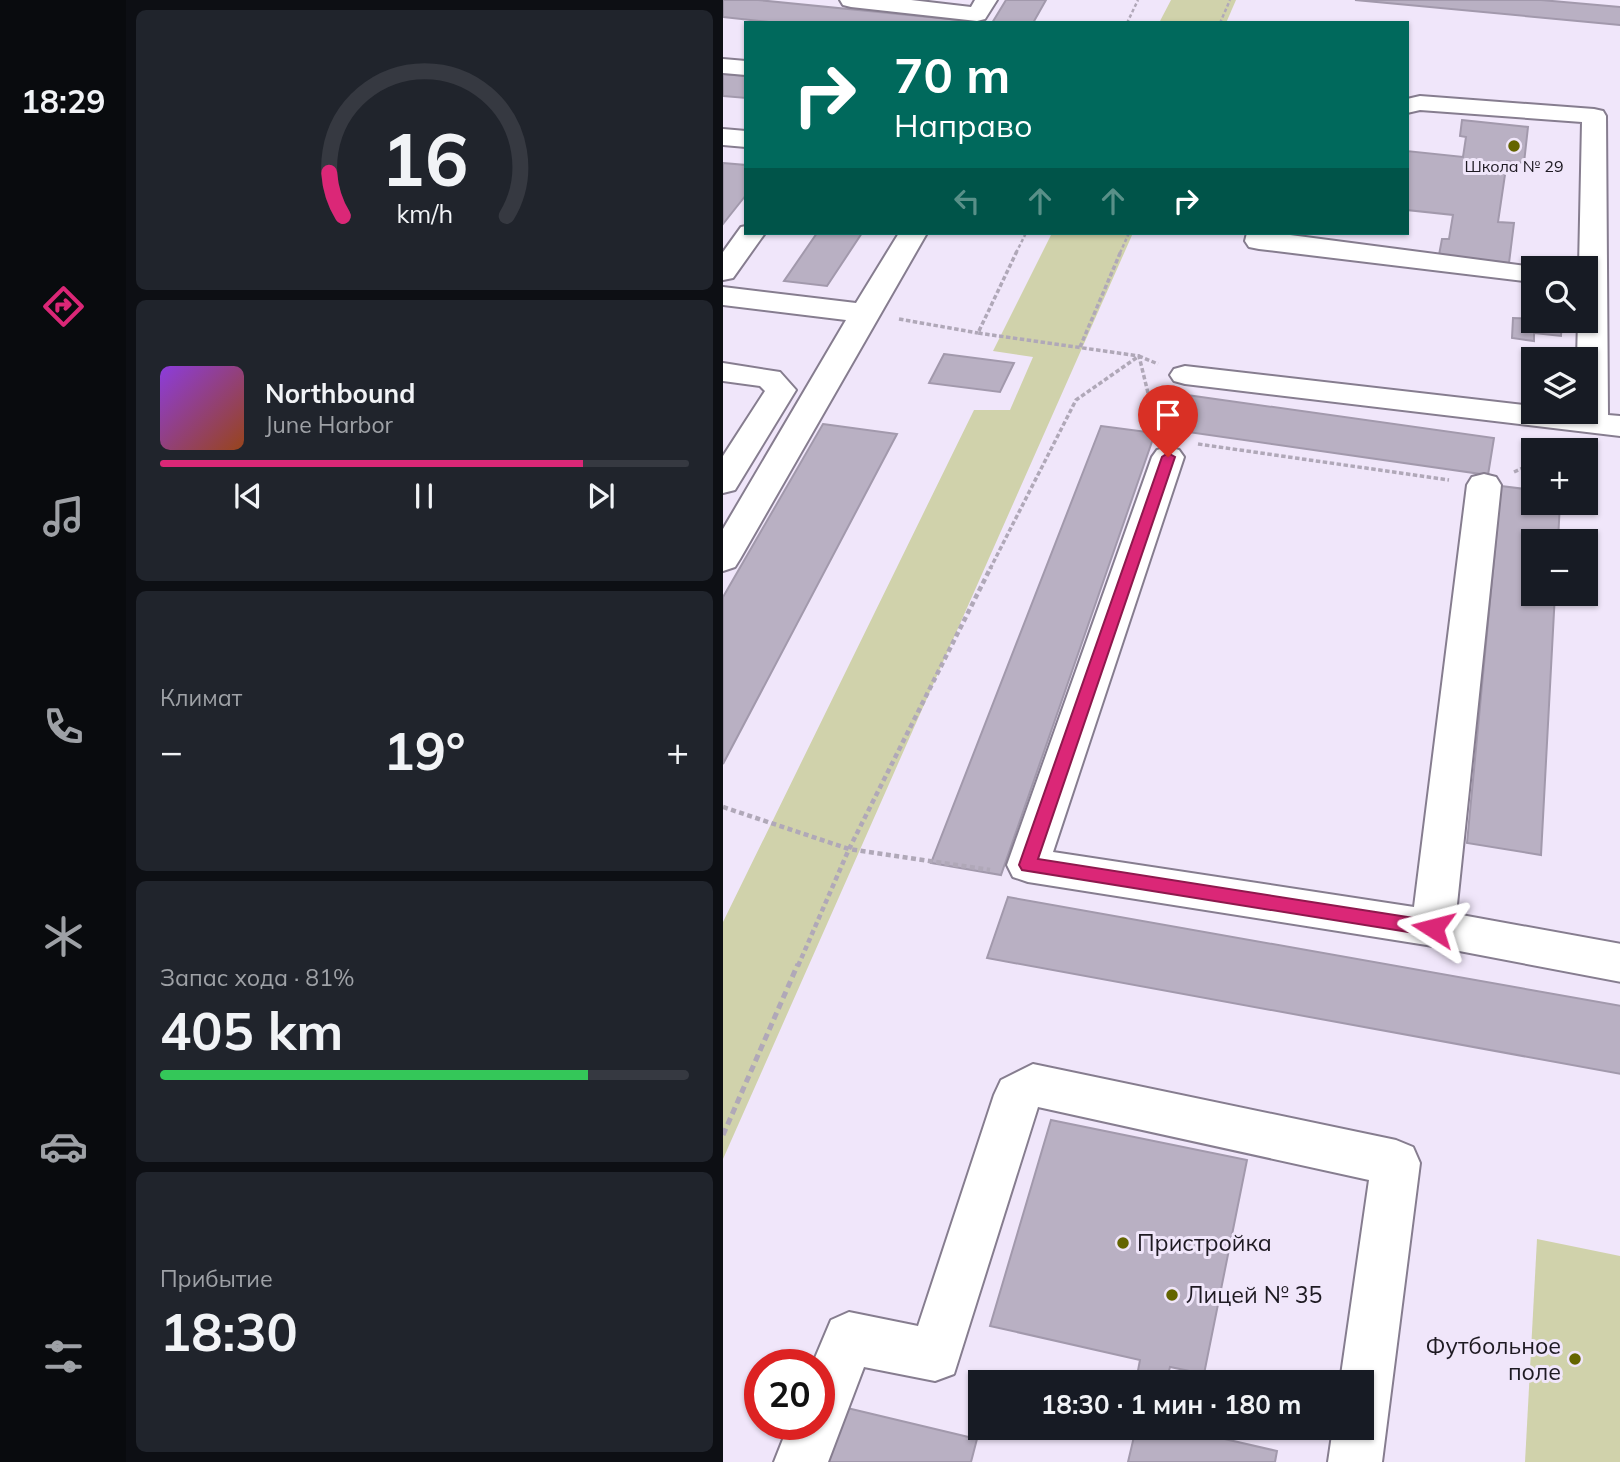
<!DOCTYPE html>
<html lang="ru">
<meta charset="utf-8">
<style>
:root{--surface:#171b24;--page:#20242c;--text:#f1f3f6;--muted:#9ea1a6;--line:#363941;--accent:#db2777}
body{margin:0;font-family:Mulish,sans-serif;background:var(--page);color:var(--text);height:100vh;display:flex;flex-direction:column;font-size:26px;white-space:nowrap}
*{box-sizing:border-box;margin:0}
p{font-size:23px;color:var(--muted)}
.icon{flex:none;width:38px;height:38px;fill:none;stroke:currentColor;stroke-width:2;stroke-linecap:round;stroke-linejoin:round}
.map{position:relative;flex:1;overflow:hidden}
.details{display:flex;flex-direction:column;gap:10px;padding:10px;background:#0d0f14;width:597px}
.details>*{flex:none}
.top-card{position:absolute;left:21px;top:21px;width:665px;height:214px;border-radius:0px;box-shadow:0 2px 5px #0004;background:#00695c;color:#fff;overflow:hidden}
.controls{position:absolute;left:798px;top:256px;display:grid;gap:14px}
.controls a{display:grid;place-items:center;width:77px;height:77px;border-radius:0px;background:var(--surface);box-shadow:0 2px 5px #0004;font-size:35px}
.speed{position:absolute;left:21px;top:1349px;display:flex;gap:14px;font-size:35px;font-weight:700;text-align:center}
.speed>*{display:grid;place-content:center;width:91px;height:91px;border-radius:50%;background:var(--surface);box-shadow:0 2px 5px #0004;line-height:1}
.speed .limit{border:10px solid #d22;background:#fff;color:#111}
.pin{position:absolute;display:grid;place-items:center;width:60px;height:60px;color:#fff;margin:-72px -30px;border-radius:50% 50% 50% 0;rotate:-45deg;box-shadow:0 0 7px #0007}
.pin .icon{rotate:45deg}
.me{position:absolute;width:77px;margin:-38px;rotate:279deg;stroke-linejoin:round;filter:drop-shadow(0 0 5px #0008)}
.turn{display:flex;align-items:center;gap:24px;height:147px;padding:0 35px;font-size:32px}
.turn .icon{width:91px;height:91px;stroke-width:2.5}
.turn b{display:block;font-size:49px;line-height:60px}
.lanes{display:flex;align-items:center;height:66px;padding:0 35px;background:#0003;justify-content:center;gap:35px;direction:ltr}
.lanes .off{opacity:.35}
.big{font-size:52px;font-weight:700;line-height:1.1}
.details .card{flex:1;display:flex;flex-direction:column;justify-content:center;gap:10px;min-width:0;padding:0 24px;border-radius:10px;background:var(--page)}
.details .dial{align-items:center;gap:0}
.dial svg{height:182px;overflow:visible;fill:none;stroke:var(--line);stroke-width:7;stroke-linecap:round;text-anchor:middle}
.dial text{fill:var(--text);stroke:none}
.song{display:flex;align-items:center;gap:21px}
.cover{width:84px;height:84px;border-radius:10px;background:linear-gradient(135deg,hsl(270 70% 55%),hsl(20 70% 35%))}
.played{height:7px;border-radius:4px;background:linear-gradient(90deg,var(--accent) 80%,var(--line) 80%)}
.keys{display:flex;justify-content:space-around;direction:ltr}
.heat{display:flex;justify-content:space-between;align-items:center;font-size:38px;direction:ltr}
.charge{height:10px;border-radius:5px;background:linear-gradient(90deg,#34c759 81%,var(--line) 0)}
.trip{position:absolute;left:245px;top:1370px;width:406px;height:70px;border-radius:0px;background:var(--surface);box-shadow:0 2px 5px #0004;font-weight:700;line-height:70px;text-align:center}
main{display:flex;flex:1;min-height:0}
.dock{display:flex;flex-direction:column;width:126px;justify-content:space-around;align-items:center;background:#090b0e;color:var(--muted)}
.dock .icon{width:49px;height:49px}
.dock .selected{color:var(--accent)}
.dock b{font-size:32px;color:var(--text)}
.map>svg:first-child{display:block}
</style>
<main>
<nav class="dock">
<b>18:29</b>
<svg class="icon selected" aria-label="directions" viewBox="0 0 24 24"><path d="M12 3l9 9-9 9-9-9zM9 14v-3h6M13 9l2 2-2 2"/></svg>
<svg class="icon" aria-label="music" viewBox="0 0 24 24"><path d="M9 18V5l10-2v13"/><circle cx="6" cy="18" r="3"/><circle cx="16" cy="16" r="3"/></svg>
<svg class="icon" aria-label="phone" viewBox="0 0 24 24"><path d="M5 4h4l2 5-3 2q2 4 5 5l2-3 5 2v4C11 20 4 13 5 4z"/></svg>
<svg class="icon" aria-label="climate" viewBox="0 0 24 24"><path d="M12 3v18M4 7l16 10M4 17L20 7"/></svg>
<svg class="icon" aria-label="car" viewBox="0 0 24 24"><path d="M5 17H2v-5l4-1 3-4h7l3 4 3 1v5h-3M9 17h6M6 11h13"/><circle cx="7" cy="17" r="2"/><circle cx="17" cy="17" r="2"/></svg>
<svg class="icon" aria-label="filters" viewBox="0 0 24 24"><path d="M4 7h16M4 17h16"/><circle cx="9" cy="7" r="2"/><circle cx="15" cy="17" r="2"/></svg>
</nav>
<section class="details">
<div class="card dial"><svg viewBox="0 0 100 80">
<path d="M14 69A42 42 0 1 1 86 69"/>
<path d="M14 69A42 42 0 0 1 8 50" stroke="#db2777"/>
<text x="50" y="56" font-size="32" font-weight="700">16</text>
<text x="50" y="72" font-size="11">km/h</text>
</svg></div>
<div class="card">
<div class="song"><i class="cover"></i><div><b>Northbound</b><p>June Harbor</p></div></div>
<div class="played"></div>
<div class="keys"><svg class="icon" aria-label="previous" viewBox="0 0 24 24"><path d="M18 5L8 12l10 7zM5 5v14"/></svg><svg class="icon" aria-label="pause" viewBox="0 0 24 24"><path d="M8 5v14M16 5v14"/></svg><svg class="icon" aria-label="next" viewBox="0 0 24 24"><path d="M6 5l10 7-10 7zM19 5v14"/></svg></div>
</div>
<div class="card"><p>Климат</p>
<div class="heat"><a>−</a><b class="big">19°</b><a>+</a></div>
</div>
<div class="card"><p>Запас хода · 81%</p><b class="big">405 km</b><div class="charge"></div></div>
<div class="card"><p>Прибытие</p><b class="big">18:30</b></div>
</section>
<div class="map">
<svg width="898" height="1462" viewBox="0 0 898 1462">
<rect width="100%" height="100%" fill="#f0e6fa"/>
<g fill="#d0d2ab">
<polygon points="448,0 513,0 503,23 436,23"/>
<polygon points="329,233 410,233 0,1159 0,922 251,410 287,410 310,357 270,351"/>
<polygon points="814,1239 897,1256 897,1462 802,1462"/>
</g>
<g fill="#b9b0c3" stroke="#a299ac" stroke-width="2">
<polygon points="0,0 35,0 256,22 55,23 0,17"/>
<polygon points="283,0 323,0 310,23 269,23"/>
<polygon points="632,0 818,0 898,7 898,25"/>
<polygon points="0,74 23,76 23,98 0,96"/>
<polygon points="739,120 805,127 801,163 784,161 775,222 791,223 786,263 716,255 719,239 726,239 730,215 684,210 684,151 740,157 743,137 737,136"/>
<polygon points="0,163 23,165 23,195 0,224"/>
<polygon points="94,233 139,233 104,286 61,281"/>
<polygon points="790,318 839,320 838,336 811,333 811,341 789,338"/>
<polygon points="221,354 291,363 277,392 206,383"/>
<polygon points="807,362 810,363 810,405 805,405"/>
<polygon points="457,394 771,438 765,475 444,429"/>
<polygon points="100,424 174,434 0,764 0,597"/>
<polygon points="378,426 432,433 278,875 208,863"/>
<polygon points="778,486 810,490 810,502 837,502 835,541 810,541 810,593 832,593 818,855 744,843"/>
<polygon points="285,897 898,1006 898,1074 264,958"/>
<polygon points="328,1120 524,1160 481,1374 447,1367 443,1382 413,1381 417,1360 267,1326"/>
<polygon points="120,1407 254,1439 248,1462 101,1462"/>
<polygon points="413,1428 454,1428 554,1451 552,1462 405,1462"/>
</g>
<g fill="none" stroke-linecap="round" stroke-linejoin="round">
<defs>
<g id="minor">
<polygon points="117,0 188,0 248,7 252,0 274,0 262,19 254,21 128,7 120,5"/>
<polygon points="0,59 23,61 23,75 0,73"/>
<polygon points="697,96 871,109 880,111 883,116 885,415 898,416 898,436 462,384 451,381 447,375 451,369 462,366 810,406 810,411 863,411 863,359 854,359 855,320 863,320 863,268 856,268 859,122 697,110 684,113 684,99"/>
<polygon points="0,129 23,131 23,147 0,145"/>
<polygon points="23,226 23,233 42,233 10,278 0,280 0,252 18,227"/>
<polygon points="176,233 204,233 17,559 12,567 0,571 0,529 123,320 0,305 0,287 133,303"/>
<polygon points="524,233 552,233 819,268 810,268 810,282 536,249 526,247 522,241"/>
<polygon points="0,363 57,372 73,390 12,490 0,493 0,456 42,391 37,386 0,381"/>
<polygon points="445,447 456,450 461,457 330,852 691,907 744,485 749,477 761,474 773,477 778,485 733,914 898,944 898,982 710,946 305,882 290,877 284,865 429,457 434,450"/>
<polygon points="310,1064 673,1140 690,1147 697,1163 659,1462 605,1462 610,1428 639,1428 639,1382 617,1382 646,1180 315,1107 231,1374 212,1381 141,1367 105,1462 51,1462 66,1424 96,1424 96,1365 89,1365 108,1320 126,1312 195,1326 271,1095 278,1080"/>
</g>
</defs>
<use href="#minor" stroke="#867d8f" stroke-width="4"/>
<g stroke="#b0a8b8" stroke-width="2.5" stroke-dasharray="3.5 2.5" stroke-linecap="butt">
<polyline points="404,23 415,0"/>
<polyline points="497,23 507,0"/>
<polyline points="293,253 303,233"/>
<polyline points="397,253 406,233"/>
</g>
<g stroke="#b0a8b8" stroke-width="3.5" stroke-dasharray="4.5 2.5" stroke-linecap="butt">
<polyline points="294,251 255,333 416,356 434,430"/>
<polyline points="176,319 255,333"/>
<polyline points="357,347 398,251"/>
<polyline points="475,444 726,480"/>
<polyline points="791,472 804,466 809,444"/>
<polyline points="267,569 353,400 416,356 435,364"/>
</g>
<g stroke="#b0a8b8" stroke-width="4.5" stroke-dasharray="5 3.5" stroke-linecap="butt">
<polyline points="0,807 126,849 267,870"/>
<polyline points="75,966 126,849 268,567"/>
</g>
<polyline stroke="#b0a8b8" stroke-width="5" stroke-dasharray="7 4.5" stroke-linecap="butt" points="0,1135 75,964"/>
<use href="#minor" fill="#fff" fill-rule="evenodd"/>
</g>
<polygon fill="#db2777" stroke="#8e194d" stroke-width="2" points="445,453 452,457 315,859 710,921 717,923 719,928 717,934 710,936 299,870 296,865 439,457"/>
<g fill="#646500" stroke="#f0e6fa" stroke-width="2.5">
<circle cx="791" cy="146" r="7"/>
<circle cx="400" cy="1243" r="7"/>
<circle cx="449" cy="1295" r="7"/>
<circle cx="852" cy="1359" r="7"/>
</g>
<g text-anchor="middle" stroke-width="6" stroke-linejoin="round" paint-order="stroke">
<g font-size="16" fill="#1e1a22" stroke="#f0e6fa">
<text x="791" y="172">Школа № 29</text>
</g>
<g font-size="23" fill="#1e1a22" stroke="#f0e6fa" text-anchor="start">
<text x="414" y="1251">Пристройка</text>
<text x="463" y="1303">Лицей № 35</text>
<text x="838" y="1354" text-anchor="end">Футбольное<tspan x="838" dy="26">поле</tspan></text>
</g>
</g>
</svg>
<div class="controls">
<a><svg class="icon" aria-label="search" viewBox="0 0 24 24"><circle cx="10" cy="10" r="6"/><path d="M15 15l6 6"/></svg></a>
<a><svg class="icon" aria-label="layers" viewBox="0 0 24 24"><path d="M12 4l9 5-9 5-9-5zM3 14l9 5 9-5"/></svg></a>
<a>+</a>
<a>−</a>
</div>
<div class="speed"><div class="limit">20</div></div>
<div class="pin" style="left:445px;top:457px;background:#d93025"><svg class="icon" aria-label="arrive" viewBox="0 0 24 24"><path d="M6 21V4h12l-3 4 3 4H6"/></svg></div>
<svg class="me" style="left:710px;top:928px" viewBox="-20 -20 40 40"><path d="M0-17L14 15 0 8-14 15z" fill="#db2777" stroke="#fff" stroke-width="4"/></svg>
<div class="trip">18:30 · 1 мин · 180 m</div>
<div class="top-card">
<div class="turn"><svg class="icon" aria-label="right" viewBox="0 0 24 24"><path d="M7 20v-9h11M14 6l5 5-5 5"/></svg><div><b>70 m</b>Направо</div></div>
<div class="lanes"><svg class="icon off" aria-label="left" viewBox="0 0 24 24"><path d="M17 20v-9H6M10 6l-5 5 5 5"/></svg><svg class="icon off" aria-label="ahead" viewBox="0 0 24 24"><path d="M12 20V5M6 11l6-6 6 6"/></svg><svg class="icon off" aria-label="ahead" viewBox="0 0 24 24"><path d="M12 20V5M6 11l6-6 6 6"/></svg><svg class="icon" aria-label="right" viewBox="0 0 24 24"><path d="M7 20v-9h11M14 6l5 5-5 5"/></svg></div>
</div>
</div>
</main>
